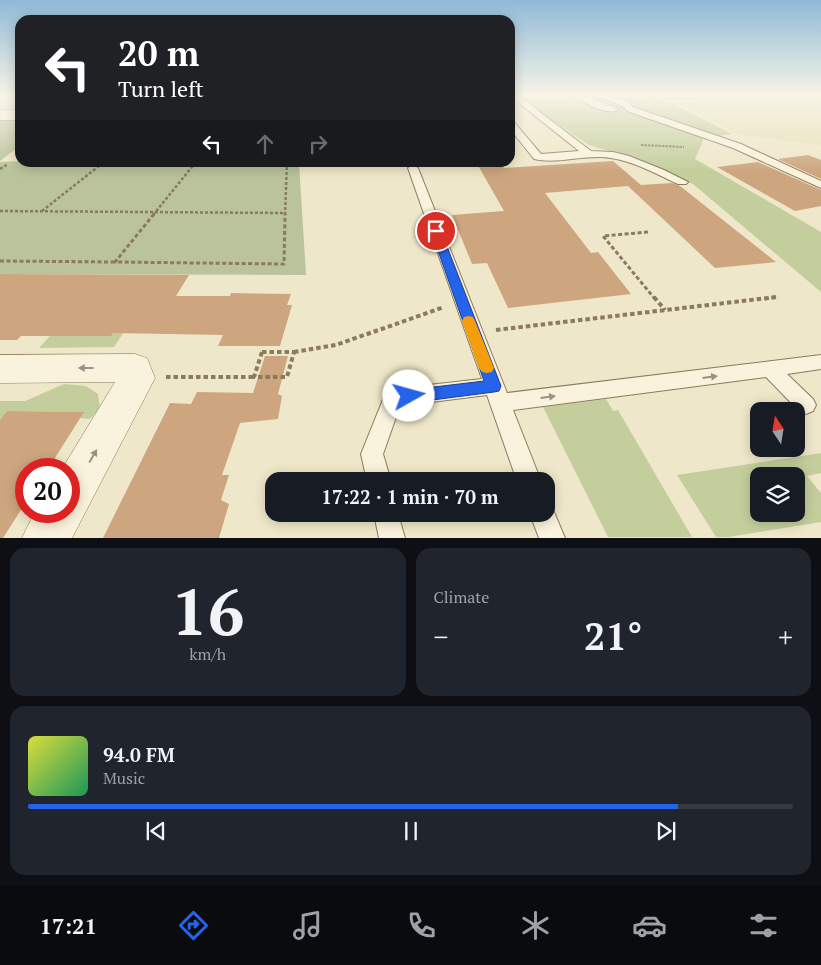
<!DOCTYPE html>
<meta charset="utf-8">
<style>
:root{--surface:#171b24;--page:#20242c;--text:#f1f3f6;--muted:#9ea1a6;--line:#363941;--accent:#2563eb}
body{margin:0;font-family:"PT Serif",serif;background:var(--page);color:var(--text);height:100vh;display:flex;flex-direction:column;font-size:19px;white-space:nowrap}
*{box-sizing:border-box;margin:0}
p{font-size:16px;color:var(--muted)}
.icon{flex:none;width:28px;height:28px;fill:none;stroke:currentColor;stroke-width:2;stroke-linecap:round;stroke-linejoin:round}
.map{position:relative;height:538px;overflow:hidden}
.sheet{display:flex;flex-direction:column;gap:10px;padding:10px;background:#0d0f14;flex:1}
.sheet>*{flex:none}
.guide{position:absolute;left:15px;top:15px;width:500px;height:152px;border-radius:15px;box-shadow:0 2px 12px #0003;background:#202124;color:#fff;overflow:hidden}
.needle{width:32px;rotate:348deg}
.tools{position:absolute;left:750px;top:402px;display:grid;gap:10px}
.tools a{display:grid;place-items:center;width:55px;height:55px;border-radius:10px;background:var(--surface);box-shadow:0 2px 12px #0003;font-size:25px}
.speed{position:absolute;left:15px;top:458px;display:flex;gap:10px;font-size:25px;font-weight:700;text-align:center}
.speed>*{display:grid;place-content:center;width:65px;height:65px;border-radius:50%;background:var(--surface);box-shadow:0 2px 12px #0003;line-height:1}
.speed .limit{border:8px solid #d22;background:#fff;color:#111}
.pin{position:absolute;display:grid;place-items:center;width:42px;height:42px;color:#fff;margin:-21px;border:2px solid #fff;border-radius:50%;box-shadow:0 1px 5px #0007}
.me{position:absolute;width:55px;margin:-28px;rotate:83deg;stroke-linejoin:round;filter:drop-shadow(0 0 4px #0008)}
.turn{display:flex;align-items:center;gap:18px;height:105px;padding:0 20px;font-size:22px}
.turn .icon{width:65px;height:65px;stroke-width:2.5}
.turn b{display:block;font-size:35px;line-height:42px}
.lanes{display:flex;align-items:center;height:48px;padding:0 20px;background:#0003;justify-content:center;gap:25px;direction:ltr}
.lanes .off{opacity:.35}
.big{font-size:38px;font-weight:700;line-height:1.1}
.sheet .widget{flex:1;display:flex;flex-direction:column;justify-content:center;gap:8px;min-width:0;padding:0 18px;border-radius:15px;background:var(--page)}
.sheet .dial{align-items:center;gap:0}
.dial b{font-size:65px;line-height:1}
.song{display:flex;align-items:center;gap:15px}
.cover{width:60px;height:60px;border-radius:8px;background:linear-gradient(135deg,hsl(60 70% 55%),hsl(150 70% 35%))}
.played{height:5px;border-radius:2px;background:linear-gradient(90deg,var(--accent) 85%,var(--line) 85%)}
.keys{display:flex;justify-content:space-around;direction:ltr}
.heat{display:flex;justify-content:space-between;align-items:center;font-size:28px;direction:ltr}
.sheet .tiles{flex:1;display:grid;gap:10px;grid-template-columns:1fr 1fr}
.widget:last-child{grid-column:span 2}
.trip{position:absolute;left:265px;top:472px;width:290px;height:50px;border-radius:15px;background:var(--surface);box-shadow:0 2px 12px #0003;font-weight:700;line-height:50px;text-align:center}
.tabs{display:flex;height:80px;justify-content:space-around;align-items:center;background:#090b0e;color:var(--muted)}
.tabs .icon{width:35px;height:35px}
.tabs .on{color:var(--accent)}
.tabs b{font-size:22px;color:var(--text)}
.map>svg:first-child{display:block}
</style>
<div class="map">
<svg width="821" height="538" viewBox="0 0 821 538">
<rect width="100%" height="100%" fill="#efe7c9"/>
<polygon fill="#e5e1b6" points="730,96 821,96 821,145 739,135 674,102"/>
<g fill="#c3ce9c" fill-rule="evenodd">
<polygon points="520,96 637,96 669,102 732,134 704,138 695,159 821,232 821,292 693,184 642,161 589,145 541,113"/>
<polygon points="147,297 114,347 39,348 50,336"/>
<polygon points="64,384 86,386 98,394 100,408 90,419 80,418 83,412 7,411 0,420 0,401 25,401"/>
<polygon points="606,399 613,411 618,410 692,537 608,537 543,407"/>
<path d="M821,453V473L807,476L821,493V522L729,537H716L677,475ZM796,476V514H759V476Z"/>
</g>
<g fill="#bac39b">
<polygon points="0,118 20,118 20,146 0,161"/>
<polygon points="20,161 299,163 306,275 0,274 0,162"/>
</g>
<g fill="#cda67f">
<polygon points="808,155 821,160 821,179 778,159"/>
<polygon points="613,161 641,185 672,183 680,186 776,262 715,268 628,186 545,193 591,253 598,252 631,294 508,308 487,263 472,264 452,215 504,211 476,162 500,162 504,168"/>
<polygon points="758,162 821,190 821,206 795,211 717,167"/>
<polygon points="0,274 189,275 176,296 230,296 231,293 291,294 287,305 292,305 280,346 218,346 223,335 113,333 111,336 21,336 17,340 0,340"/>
<polygon points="265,356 288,356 278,394 282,396 278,419 240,423 222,475 229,475 221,500 229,504 219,538 103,538 170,403 191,404 197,392 253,393"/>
<polygon points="7,411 84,412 48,469 26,469 26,502 3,538 0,538 0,420"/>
</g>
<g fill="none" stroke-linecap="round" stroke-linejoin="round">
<defs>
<g id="lane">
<path d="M510,96H519L591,151L613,152L629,156L664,170L688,182L686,184H678C654,173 628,158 601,157C580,156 554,164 534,159L510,129V120L513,121L541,154L579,151Z"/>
<path d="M575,96H586L619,109C609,117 584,103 575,96Z"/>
<path d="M599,96C610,96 626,98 633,107L741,144L821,181V188L733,148L627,111L624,107Z"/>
<polygon points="648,96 701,96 697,98 652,98"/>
<polygon points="413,165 418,168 507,393 821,355 821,369 787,374 813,399 816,405 813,411 806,414 799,411 766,377 513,410 541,481 517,481 487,395 400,406 383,454 391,481 367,481 361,454 386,392 393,389 482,379 408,168"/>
<polygon points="546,503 551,505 565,538 539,538 530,514 546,514"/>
<polygon points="374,514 398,514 405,538 379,538"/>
</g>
<g id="street">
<rect x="0" y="110" width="20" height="10"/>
<polygon points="135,354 147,358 155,378 72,538 22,538 35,511 69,511 69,469 62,469 115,382 0,383 0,355"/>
</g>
</defs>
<use href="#lane" stroke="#8c7a5d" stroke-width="2"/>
<use href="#street" stroke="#8c7a5d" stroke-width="1"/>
<polyline stroke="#8c7a5d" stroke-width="2" stroke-dasharray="2.5 1" stroke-linecap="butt" points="641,145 684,147"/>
<g stroke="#8c7a5d" stroke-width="2.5" stroke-dasharray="3 2" stroke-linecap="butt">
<polyline points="0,169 8,164"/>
<polyline points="0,211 286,213"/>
<polyline points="42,211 104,162"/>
<polyline points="153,215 196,162"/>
<polyline points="285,215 287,162"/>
</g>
<g stroke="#8c7a5d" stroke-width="3" stroke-dasharray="4 2.5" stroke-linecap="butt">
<polyline points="154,214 115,262 284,264 285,214"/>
<polyline points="648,232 603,236 655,299"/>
<polyline points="0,261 115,262"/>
<polyline points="765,299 778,297"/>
</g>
<g stroke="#8c7a5d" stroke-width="4" stroke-dasharray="4.5 3" stroke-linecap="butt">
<polyline points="654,297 665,310"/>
<polyline points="496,330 776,297"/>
<polygon points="262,352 294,352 287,377 254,377"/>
<polyline points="294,352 336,345 444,307"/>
<polyline points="166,377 254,377"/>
</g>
<use href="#lane" fill="#f9f3dd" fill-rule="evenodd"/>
<use href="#street" fill="#f9f3dd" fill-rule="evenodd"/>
</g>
<defs><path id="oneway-solid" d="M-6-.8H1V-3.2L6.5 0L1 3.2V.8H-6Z" transform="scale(1.25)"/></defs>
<g fill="#9a927f">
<use href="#oneway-solid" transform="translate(86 368) rotate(180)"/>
<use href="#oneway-solid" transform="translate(710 377) rotate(-7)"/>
<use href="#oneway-solid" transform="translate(548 397) rotate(-7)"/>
<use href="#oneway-solid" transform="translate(93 456) rotate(-60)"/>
</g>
<linearGradient id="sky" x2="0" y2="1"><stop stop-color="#8fbad7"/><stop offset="0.56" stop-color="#f8f4e7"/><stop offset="1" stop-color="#f8f4e7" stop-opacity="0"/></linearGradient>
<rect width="821" height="171" fill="url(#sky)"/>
<polygon fill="#2563eb" stroke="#184099" points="436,228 441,231 501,386 499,391 494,392 409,403 404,401 402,396 404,392 409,390 484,381 431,231"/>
<polygon fill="#f59e0b" points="469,316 473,317 475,321 494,368 492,372 487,373 482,372 479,368 462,321 464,317"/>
</svg>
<div class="tools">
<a><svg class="needle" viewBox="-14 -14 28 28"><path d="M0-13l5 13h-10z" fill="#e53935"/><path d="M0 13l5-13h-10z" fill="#9ea1a6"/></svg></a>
<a><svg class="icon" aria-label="layers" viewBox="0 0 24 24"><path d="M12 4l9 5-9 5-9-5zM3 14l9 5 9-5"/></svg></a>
</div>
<div class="speed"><div class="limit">20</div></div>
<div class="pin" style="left:436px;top:231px;background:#d93025"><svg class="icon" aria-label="arrive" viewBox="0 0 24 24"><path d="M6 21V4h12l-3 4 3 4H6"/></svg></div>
<svg class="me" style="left:409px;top:396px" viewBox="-20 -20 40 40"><circle r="19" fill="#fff"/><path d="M0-13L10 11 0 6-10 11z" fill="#2563eb"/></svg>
<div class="trip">17:22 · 1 min · 70 m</div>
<div class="guide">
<div class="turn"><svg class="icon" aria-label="left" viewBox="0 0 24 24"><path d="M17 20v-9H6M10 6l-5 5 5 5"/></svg><div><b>20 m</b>Turn left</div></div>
<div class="lanes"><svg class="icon" aria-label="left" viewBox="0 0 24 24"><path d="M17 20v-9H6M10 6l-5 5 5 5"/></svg><svg class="icon off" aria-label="ahead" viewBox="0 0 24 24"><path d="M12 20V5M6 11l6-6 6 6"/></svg><svg class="icon off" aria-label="right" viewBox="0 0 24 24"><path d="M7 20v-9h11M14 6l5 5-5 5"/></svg></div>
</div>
</div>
<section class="sheet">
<div class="tiles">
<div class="widget dial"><b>16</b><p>km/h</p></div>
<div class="widget"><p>Climate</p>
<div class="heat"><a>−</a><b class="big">21°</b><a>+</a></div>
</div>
<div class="widget">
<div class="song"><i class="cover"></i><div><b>94.0 FM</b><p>Music</p></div></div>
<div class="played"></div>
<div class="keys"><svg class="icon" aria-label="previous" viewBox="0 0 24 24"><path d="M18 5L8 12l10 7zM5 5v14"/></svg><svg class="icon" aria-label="pause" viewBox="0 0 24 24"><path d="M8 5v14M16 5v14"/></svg><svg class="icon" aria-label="next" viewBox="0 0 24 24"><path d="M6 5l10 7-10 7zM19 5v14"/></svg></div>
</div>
</div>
</section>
<nav class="tabs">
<b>17:21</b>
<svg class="icon on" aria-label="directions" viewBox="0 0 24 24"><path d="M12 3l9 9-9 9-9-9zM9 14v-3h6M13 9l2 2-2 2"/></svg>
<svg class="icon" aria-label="music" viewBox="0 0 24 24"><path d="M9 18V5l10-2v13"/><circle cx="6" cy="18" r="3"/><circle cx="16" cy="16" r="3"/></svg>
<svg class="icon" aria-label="phone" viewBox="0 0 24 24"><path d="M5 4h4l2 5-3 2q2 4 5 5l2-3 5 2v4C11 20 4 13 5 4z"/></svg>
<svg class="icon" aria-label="climate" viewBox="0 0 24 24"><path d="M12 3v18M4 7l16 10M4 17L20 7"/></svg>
<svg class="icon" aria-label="car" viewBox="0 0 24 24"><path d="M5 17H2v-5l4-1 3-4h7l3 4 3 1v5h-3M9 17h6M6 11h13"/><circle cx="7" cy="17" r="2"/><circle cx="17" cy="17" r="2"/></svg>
<svg class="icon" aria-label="filters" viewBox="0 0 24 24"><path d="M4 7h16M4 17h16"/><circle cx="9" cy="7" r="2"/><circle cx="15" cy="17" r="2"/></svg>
</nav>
